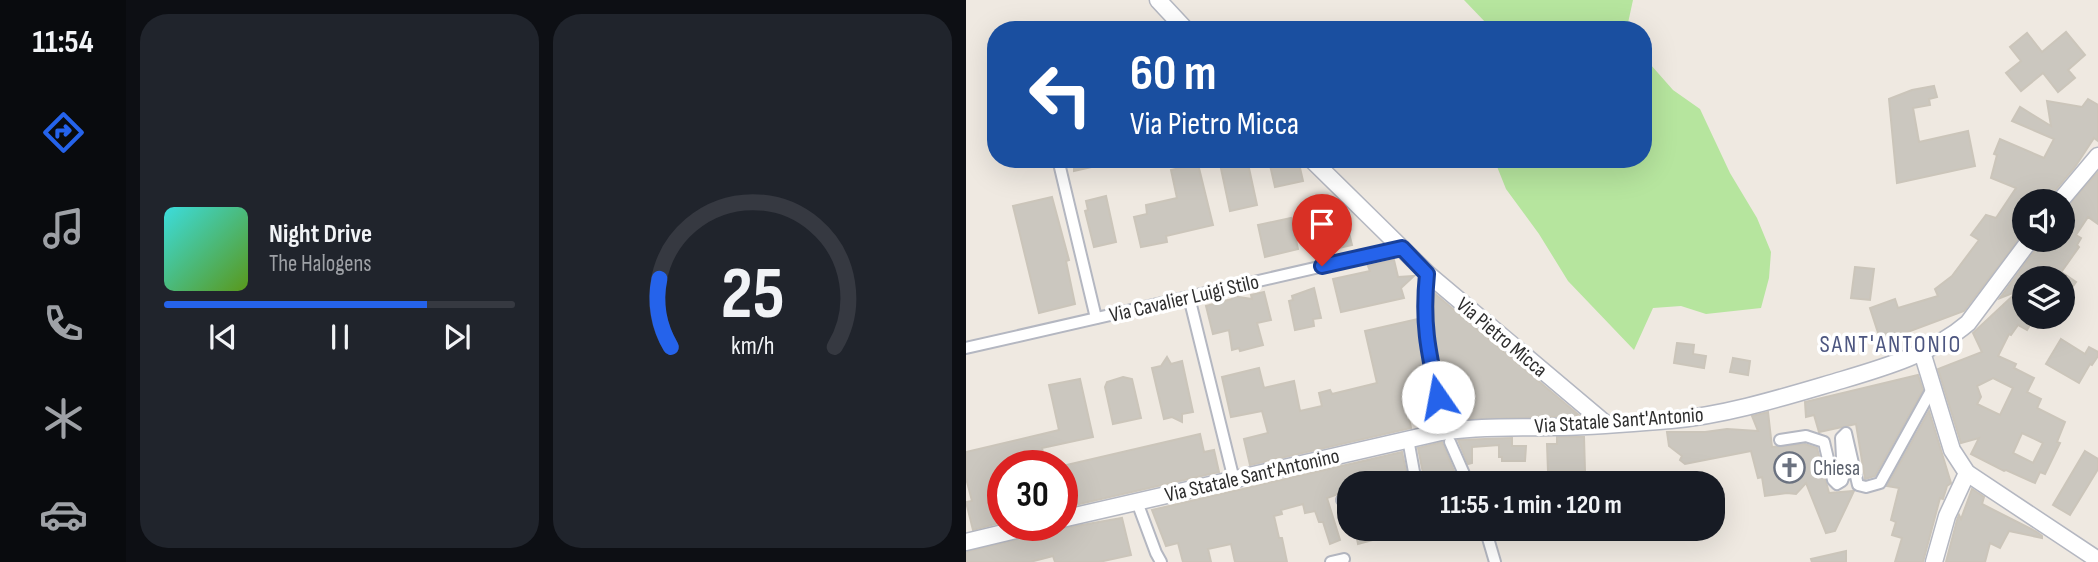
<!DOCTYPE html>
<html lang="it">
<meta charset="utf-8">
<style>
:root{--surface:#171b24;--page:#20242c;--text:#f1f3f6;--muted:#9ea1a6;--line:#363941;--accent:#2563eb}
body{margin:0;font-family:"Sofia Sans Condensed",sans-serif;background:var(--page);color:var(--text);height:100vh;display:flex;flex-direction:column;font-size:26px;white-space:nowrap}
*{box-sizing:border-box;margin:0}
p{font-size:23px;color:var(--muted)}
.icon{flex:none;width:38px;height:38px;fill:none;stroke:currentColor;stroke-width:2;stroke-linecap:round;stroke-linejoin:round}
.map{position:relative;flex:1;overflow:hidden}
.drawer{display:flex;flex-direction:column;gap:14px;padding:14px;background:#0d0f14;width:840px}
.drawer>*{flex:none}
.hud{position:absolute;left:21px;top:21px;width:665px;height:147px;border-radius:28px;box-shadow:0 7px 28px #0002;background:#1a4fa0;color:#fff;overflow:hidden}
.controls{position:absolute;left:1046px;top:189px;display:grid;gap:14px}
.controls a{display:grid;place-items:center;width:63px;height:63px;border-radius:50%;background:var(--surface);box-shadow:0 7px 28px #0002;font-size:35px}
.speed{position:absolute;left:21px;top:450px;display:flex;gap:14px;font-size:35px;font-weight:700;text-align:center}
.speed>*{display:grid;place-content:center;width:91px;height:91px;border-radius:50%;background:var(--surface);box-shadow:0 7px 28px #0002;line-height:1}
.speed .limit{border:10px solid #d22;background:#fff;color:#111}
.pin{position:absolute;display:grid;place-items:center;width:60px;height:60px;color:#fff;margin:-72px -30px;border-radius:50% 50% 50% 0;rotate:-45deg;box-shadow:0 0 7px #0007}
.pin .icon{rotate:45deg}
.me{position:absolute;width:77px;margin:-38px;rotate:348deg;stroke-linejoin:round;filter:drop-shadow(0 0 5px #0008)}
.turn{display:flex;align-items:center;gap:24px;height:147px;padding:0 28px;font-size:32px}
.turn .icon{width:91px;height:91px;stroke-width:2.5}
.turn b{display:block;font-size:49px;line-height:60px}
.drawer .widget{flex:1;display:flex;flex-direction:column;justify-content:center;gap:10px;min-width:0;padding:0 24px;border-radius:28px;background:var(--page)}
.drawer .dial{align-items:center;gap:0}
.dial svg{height:182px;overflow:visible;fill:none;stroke:var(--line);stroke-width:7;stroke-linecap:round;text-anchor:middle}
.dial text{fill:var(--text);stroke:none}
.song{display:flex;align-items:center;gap:21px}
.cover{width:84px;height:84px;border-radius:10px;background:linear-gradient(135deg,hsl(180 70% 55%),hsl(90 70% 35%))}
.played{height:7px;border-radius:4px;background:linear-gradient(90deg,var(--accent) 75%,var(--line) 75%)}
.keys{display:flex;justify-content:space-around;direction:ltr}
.drawer .tiles{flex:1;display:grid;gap:14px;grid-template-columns:repeat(2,1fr)}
.trip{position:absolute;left:371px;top:471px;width:388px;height:70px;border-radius:28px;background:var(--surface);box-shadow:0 7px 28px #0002;font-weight:700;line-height:70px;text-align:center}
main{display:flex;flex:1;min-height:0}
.menu{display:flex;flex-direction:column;width:126px;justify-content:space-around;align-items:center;background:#090b0e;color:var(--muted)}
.menu .icon{width:49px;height:49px}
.menu .active{color:var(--accent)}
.menu b{font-size:32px;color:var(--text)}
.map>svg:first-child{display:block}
</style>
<main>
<nav class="menu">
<b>11:54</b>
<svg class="icon active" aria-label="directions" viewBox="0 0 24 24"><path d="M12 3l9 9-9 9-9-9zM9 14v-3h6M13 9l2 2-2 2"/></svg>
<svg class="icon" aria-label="music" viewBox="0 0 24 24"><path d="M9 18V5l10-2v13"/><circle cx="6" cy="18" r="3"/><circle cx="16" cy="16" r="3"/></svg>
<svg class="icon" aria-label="phone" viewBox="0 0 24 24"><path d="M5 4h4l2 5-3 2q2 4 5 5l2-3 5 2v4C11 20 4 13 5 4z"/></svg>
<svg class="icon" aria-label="climate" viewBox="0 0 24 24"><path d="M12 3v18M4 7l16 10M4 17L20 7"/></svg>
<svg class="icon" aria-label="car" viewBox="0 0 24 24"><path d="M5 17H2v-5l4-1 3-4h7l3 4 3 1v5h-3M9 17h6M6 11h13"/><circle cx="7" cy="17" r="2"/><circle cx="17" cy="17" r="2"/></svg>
</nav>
<section class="drawer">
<div class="tiles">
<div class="widget">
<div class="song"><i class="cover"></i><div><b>Night Drive</b><p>The Halogens</p></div></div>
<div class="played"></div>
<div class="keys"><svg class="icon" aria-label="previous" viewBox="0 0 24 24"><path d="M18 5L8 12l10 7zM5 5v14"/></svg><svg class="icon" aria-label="pause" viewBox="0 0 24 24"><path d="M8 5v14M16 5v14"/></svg><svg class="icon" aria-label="next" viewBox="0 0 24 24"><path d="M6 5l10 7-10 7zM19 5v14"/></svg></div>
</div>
<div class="widget dial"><svg viewBox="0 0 100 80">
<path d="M14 69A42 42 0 1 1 86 69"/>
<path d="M14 69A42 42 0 0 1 9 39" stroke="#2563eb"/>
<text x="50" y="56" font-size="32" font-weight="700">25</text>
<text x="50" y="72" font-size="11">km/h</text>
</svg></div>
</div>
</section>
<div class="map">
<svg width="1132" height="562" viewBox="0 0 1132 562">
<rect width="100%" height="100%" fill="#efe9e1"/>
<g fill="#b6e59e">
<polygon points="498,0 667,0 662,23 665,30 518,30 521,24"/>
<polygon points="677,56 707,90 734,109 764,173 791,218 805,252 803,278 795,308 740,314 715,306 687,308 668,350 602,281 573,234 540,189 528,159 677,159"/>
</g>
<g fill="#cbc7bf" stroke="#cbc5ba" stroke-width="2" fill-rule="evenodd">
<polygon points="1100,32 1119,55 1102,70 1109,78 1092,92 1077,73 1055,91 1040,73 1055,61 1044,47 1061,33 1076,52"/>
<polygon points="968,86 971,97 963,99 964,105 947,108 953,142 1002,131 1009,166 931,183 923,99 946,90"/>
<polygon points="1122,99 1132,105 1132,141 1128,138 1109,167 1086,194 1084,201 1059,201 1059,231 998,311 915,342 904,308 929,299 932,308 972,296 969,289 986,276 1013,240 1005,235 1020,215 1030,218 1050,188 1025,178 1031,155 1028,154 1034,139 1078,158 1088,139 1046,121 1054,107 1085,126 1081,101 1116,107"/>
<polygon points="108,159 139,159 139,164 108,171"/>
<polygon points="253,159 281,159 291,205 264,211"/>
<polygon points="315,159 332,159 337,181 309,187 304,165 316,163"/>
<polygon points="232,164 247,225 200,236 201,242 175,247 168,217 181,214 180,205 211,198 205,170"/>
<path d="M1132,172V224L1122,217L1110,235L1115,238L1111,245L1113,247L1091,278H1059V317H1069L1061,330L1052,325L1045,335L1043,334L1032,356L1050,364L1048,368L1068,378L1061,392L1075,399L1071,408L1099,422L1091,442L1094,443L1079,474L1074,472L1069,483L1040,470L1038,471L1005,454L1013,438L995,443L972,369L1016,352L1007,333L1052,291L1034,298L1072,246L1074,240H1097V211ZM1027,378L1047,388L1034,415L1011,404L1015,397L1011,386ZM1056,433L1077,443L1067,463L1047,453Z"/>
<polygon points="140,196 150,242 128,247 119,211 122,210 120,201"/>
<polygon points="86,197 103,260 100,261 109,304 73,313 47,206"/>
<polygon points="377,209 386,245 355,252 347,217"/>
<polygon points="325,218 332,249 299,257 292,225"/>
<polygon points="428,260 432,277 448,276 435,288 438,298 375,312 367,279 404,271 402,266"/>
<polygon points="889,267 908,269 904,300 885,298"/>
<polygon points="1097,273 1110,282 1097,300"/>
<polygon points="348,288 355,318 347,319 348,326 329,330 323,301 327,300 326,296"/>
<polygon points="298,292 305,320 291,323 297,345 274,351 273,348 266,350 263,330 247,334 240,306 266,299 267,296 286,299 285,295"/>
<polygon points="468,293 614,416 488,420 486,399 481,400 472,360 468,327"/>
<polygon points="452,319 457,362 466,402 462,403 463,413 443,417 445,428 284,465 278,439 302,433 296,411 265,417 256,377 293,368 298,388 328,381 334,411 356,406 353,393 364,390 366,394 411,383 399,331"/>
<polygon points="1095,339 1119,354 1123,347 1132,352 1132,356 1126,365 1124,364 1113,383 1080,364"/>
<polygon points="711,343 728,345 727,354 740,356 738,368 708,363"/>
<polygon points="201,357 205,364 216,361 227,412 216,414 216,422 206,417 198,419 186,368 195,366"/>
<polygon points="767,358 784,361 782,375 764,372"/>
<polygon points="952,375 957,390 909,476 899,479 890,424 853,432 848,415 840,417 839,402"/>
<polygon points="157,377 166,379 175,418 147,424 139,387 141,382"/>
<polygon points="114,379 127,437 76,448 78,457 37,466 37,522 7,530 0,502 6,501 0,478 0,452 93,430 83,385"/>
<polygon points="963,411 985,483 981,486 977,499 974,498 957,562 929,562 936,538 926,535 930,522 925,520 933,488 921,486"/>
<polygon points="802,412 806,447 839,444 851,448 863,493 888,491 869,531 860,533 840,483 830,494 821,493 799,496 796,477 792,478 785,451 719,464 714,460 716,456 703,446 701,432 739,432 761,429 792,431 786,416"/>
<polygon points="234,434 238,452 248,450 253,472 96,508 96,466"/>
<polygon points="591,437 618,437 619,471 582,471 581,444 591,444"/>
<polygon points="546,438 546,446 560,446 559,461 536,461 536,457 533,457 533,445 506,447 506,463 502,464 492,440"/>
<polygon points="476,442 493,483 459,483 452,448"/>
<polygon points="1119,451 1132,459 1132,469 1104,515 1087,505"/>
<polygon points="436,452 441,475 406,483 383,483 383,490 361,498 374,540 364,544 357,522 353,522 349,511 339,513 337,504 315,510 316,514 308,516 313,538 316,538 321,562 269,562 265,544 242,549 245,562 217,562 212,543 200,546 186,510"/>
<polygon points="1006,489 1018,497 1016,504 1071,532 1076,536 1076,538 1043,531 1034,548 1024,543 1019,562 980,562 991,520 993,515 995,519"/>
<polygon points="156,518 165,555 133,562 89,562 87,556 64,562 0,562 0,552 93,529"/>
<polygon points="389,528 436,528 436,532 392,544"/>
<polygon points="880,551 880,562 846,562 845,559"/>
</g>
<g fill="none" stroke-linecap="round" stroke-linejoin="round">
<defs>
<g id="street">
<polyline points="92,159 130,318"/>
<path d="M462,274C456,325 463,364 477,414"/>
<polyline points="223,297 268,480"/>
<polyline points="0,348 436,248"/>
<polyline points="442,439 450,483"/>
<polyline points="814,440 840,436 858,442 867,480 871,484 876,481 877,478 875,438 880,433 892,485 900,487 914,483 966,389"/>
<polyline points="484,442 502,483"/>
<polyline points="376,500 383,498"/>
<polyline points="171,502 190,553 195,562"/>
<polyline points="519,528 529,562"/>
<polyline points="365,562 378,559"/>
</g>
<g id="secondary">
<polyline points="192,0 220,30"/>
<polyline points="345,159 462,274 640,424"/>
<polyline points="1094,201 1132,156"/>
<polyline points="956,352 986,450 1001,473 1132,560"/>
<path d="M96,519L475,432C513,426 550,428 587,427C626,427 666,423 705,420C762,415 821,396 876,380C920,367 967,353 1002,323L1064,240"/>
<polyline points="0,542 71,525"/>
<polyline points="968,562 981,516 1001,473"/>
</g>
</defs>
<use href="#street" stroke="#b4b7c1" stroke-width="14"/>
<use href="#secondary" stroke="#b4b7c1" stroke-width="19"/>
<use href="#street" stroke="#fff" stroke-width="10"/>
<use href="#secondary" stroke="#fff" stroke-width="16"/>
</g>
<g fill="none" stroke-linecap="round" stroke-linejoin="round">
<defs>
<path id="route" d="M356,266L436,248L461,274C456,322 462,350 472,397"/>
</defs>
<use href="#route" stroke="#184099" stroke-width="18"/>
<use href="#route" stroke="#2563eb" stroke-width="12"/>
</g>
<defs>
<symbol id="church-ring" viewBox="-11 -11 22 22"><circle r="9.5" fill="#fff" stroke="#6b7280" stroke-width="1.5"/><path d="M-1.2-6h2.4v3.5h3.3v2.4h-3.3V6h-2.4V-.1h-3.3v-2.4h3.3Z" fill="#6b7280"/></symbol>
</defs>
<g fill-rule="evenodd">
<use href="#church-ring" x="806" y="450" width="35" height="35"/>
</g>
<g text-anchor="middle" stroke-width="7" stroke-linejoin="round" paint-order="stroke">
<g font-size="21" fill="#2e2e2e" stroke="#fff">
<text transform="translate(218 298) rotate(-13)" y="7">Via Cavalier Luigi Stilo</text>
<text transform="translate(536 337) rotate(40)" y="7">Via Pietro Micca</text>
<text transform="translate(653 420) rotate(-4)" y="7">Via Statale Sant'Antonio</text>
<text transform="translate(286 475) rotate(-13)" y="7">Via Statale Sant'Antonino</text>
</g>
<g font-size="21" fill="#5b616d" stroke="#fff" text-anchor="start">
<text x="847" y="475">Chiesa</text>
</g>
<g font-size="24" letter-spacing="2" fill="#4d5680" stroke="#fff">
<text x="925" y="352">SANT'ANTONIO</text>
</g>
</g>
</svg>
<div class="controls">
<a><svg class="icon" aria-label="sound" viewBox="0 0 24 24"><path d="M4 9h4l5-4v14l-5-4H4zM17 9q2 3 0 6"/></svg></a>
<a><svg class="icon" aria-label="layers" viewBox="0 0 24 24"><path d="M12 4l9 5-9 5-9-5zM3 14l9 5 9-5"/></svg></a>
</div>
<div class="speed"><div class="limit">30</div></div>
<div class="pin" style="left:356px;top:266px;background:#d93025"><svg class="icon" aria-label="arrive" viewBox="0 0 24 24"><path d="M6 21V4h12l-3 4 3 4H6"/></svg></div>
<svg class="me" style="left:472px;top:397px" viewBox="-20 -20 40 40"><circle r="19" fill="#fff"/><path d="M0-13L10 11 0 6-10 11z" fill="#2563eb"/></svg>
<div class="trip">11:55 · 1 min · 120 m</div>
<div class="hud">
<div class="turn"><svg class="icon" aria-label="left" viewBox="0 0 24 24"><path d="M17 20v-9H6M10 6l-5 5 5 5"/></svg><div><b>60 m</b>Via Pietro Micca</div></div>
</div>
</div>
</main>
